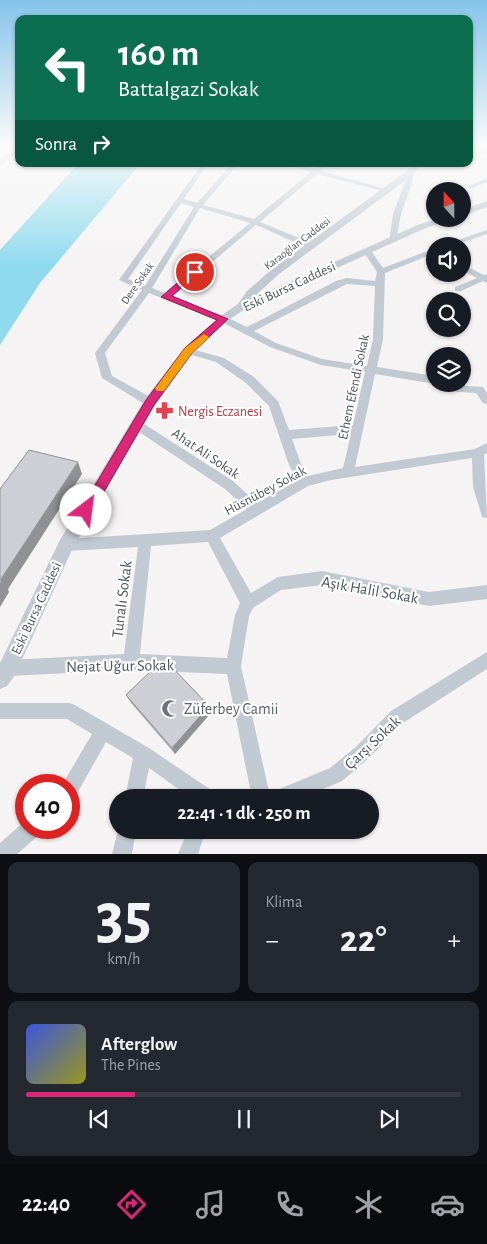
<!DOCTYPE html>
<html lang="tr">
<meta charset="utf-8">
<style>
:root{--surface:#171b24;--page:#242831;--text:#f1f3f6;--muted:#9ea1a6;--line:#363941;--accent:#db2777}
body{margin:0;font-family:"Alegreya Sans",sans-serif;background:var(--page);color:var(--text);height:100vh;display:flex;flex-direction:column;font-size:19px;white-space:nowrap}
*{box-sizing:border-box;margin:0}
p{font-size:16px;color:var(--muted)}
.icon{flex:none;width:28px;height:28px;fill:none;stroke:currentColor;stroke-width:2;stroke-linecap:round;stroke-linejoin:round}
.map{position:relative;height:854px;overflow:hidden}
.drawer{display:flex;flex-direction:column;gap:8px;padding:8px;background:#0d0f14;flex:1}
.drawer>*{flex:none}
.top-card{position:absolute;left:15px;top:15px;width:458px;height:152px;border-radius:10px;box-shadow:0 1px 4px #0004;background:#0b6e4f;color:#fff;overflow:hidden}
.needle{width:32px;rotate:339deg}
.tools{position:absolute;left:426px;top:182px;display:grid;gap:10px}
.tools a{display:grid;place-items:center;width:45px;height:45px;border-radius:50%;background:var(--surface);box-shadow:0 1px 4px #0004;font-size:25px}
.speed{position:absolute;left:15px;top:774px;display:flex;gap:10px;font-size:25px;font-weight:700;text-align:center}
.speed>*{display:grid;place-content:center;width:65px;height:65px;border-radius:50%;background:var(--surface);box-shadow:0 1px 4px #0004;line-height:1}
.speed .limit{border:8px solid #d22;background:#fff;color:#111}
.pin{position:absolute;display:grid;place-items:center;width:42px;height:42px;color:#fff;margin:-21px;border:2px solid #fff;border-radius:50%;box-shadow:0 1px 5px #0007}
.me{position:absolute;width:55px;margin:-28px;rotate:30deg;stroke-linejoin:round;filter:drop-shadow(0 0 4px #0008)}
.turn{display:flex;align-items:center;gap:18px;height:105px;padding:0 20px;font-size:22px}
.turn .icon{width:65px;height:65px;stroke-width:2.5}
.turn b{display:block;font-size:35px;line-height:42px}
.then{display:flex;align-items:center;height:48px;padding:0 20px;background:#0003;gap:10px;font-size:19px}
.big{font-size:38px;font-weight:600;line-height:1.1}
.drawer .tile{flex:1;display:flex;flex-direction:column;justify-content:center;gap:8px;min-width:0;padding:0 18px;border-radius:10px;background:var(--page)}
.drawer .dial{align-items:center;gap:0}
.dial b{font-size:65px;line-height:1}
.song{display:flex;align-items:center;gap:15px}
.cover{width:60px;height:60px;border-radius:8px;background:linear-gradient(135deg,hsl(230 70% 55%),hsl(60 70% 35%))}
.played{height:5px;border-radius:2px;background:linear-gradient(90deg,var(--accent) 25%,var(--line) 25%)}
.keys{display:flex;justify-content:space-around;direction:ltr}
.heat{display:flex;justify-content:space-between;align-items:center;font-size:28px;direction:ltr}
.drawer .tiles{flex:1;display:grid;gap:8px;grid-template-columns:1fr 1fr}
.tile:last-child{grid-column:span 2}
.trip{position:absolute;left:109px;top:789px;width:270px;height:50px;border-radius:25px;background:var(--surface);box-shadow:0 1px 4px #0004;font-weight:600;line-height:50px;text-align:center}
.dock{display:flex;height:80px;justify-content:space-around;align-items:center;background:#090b0e;color:var(--muted)}
.dock .icon{width:35px;height:35px}
.dock .on{color:var(--accent)}
.dock b{font-size:22px;color:var(--text)}
.map>svg:first-child{display:block}
</style>
<div class="map">
<svg width="487" height="854" viewBox="0 0 487 854">
<rect width="100%" height="100%" fill="#f5f3f3"/>
<polygon fill="#90daee" points="78,164 140,164 40,283 0,345 0,250"/>
<g fill="none" stroke-linecap="round" stroke-linejoin="round">
<g fill="#c1cad2" fill-rule="evenodd">
<polygon points="16,147 19,147 19,150 0,166 0,161"/>
<polygon points="469,148 487,151 487,155 469,152"/>
<path d="M202,164H208L184,199L197,203L232,164H238L203,205L254,219L311,172L284,164H293L315,169L321,164H328L321,171L390,190L387,192L317,174L260,222L314,244V248H308L256,225L172,296L226,317L247,327L336,281L347,278L375,281L377,272L363,251L364,249H370L383,268L435,248V253L385,273L383,339L377,367L435,376V384L375,374L355,467L475,449L487,443V453L484,455L487,518L482,517L481,513L473,487L472,458L331,480L308,486L220,538L251,593L278,577L322,571L429,592L487,585V599L429,606L322,585L281,590L253,608L249,616L241,666L270,796L272,792L330,768L357,746L391,711L487,652V669L403,723L369,758L342,781L302,798H252L227,674L131,670L8,676L2,674L0,668L2,662L8,660L124,654L138,547L66,551L61,549L59,545L61,541L66,539L210,530L247,509L225,489L133,428L131,425L133,422H141L233,481L257,503L298,480L289,465L269,406L246,383L216,362L185,353L183,351L185,349L188,348L224,358L254,377L278,401L289,430L353,425L365,372L321,365L270,347L220,321L149,293L105,353L112,376L154,399L155,402L154,405H146L102,378L95,353L142,290L119,280ZM181,203L194,207L145,286L128,279ZM200,208L250,223L165,293L152,288ZM347,284L375,286L373,339L367,366L322,359L276,343L254,331ZM351,434L343,468L308,476L301,464L292,439ZM208,542L240,603L235,615L227,658L140,654L151,546Z"/>
<polygon points="409,171 414,172 412,183 401,214 396,240 389,242 393,214"/>
<polygon points="487,178 487,182 470,189 467,187"/>
<polygon points="487,230 487,234 452,246 441,246"/>
<polygon points="462,264 484,275 487,274 487,283 483,281 461,291 455,291 455,287 477,278 462,270"/>
<polygon points="436,384 483,387 487,393 487,404 483,403 476,393 445,391"/>
<polygon points="0,703 69,703 75,705 149,748 214,792 217,798 191,798 149,768 143,798 125,798 133,758 106,742 75,797 69,800 69,785 62,785 92,734 67,719 0,719"/>
<polygon points="25,821 26,828 41,828 39,835 17,854 0,854 0,843"/>
<polygon points="118,830 136,830 132,854 112,854"/>
<polygon points="188,830 206,830 198,854 178,854"/>
</g>
<g fill="#c1cad2" fill-rule="evenodd">
<polygon points="413,164 421,164 414,174 279,274 253,298 420,224 437,219 449,219 448,221 426,228 245,309 227,321 192,354 155,405 72,550 15,675 7,686 0,689 0,663 60,540 145,399 184,348 219,317 238,304 247,291 271,270 408,170"/>
<polygon points="487,201 487,207 462,216 462,210"/>
</g>
</g>
<polygon fill="#b0b2b7" points="126,695 209,706 210,714 175,754 131,703"/>
<g fill="#909195">
<polygon points="78,462 82,474 8,589 9,592 0,607 0,584 1,579"/>
<polygon points="209,706 210,714 175,754 172,748"/>
</g>
<g fill="#cdcfd5" stroke="#909195">
<polygon points="29,450 78,462 1,579 2,582 0,584 0,489"/>
<polygon points="157,665 170,665 209,706 172,748 126,695"/>
</g>
<linearGradient id="sky" x2="0" y2="1"><stop stop-color="#85c3ea"/><stop offset="0.55" stop-color="#fafafa"/><stop offset="1" stop-color="#fafafa" stop-opacity="0"/></linearGradient>
<rect width="487" height="266" fill="url(#sky)"/>
<polygon fill="#db2777" stroke="#8e194d" points="192,270 200,272 172,296 228,319 192,353 154,405 91,514 86,516 82,514 80,510 82,507 146,400 185,348 217,320 161,297"/>
<polygon fill="#f59e0b" points="204,334 209,337 207,339 192,353 164,391 157,391 155,388 157,386 185,348"/>
<defs>
<symbol id="pharmacy-bare" viewBox="-9 -9 18 18"><path d="M-2-6h4v4h4v4h-4v4h-4v-4h-4v-4h4Z" fill="#e0444e" stroke="#fff" stroke-width="2.5" paint-order="stroke"/></symbol>
<symbol id="mosque-bare" viewBox="-9 -9 18 18"><path d="M3.5-4.9A6 6 0 1 0 3.5 4.9A5 5 0 1 1 3.5-4.9Z" fill="#6b7280" stroke="#fff" stroke-width="2.5" paint-order="stroke"/></symbol>
</defs>
<g fill-rule="evenodd">
<use href="#pharmacy-bare" x="152" y="398" width="25" height="25"/>
<use href="#mosque-bare" x="158" y="696" width="25" height="25"/>
</g>
<g text-anchor="middle" stroke-width="4.5" stroke-linejoin="round" paint-order="stroke">
<g font-size="11" fill="#4a5661" stroke="#fff">
<text transform="translate(297 243) rotate(-37)" y="4">Karaoğlan Caddesi</text>
<text transform="translate(137 283) rotate(-55)" y="4">Dere Sokak</text>
</g>
<g font-size="14" fill="#4a5661" stroke="#fff">
<text transform="translate(289 286) rotate(-25)" y="5">Eski Bursa Caddesi</text>
<text transform="translate(353 387) rotate(-78)" y="5">Ethem Efendi Sokak</text>
<text transform="translate(206 453) rotate(34)" y="5">Ahat Ali Sokak</text>
<text transform="translate(265 490) rotate(-28)" y="5">Hüsnübey Sokak</text>
<text transform="translate(36 608) rotate(-65)" y="5">Eski Bursa Caddesi</text>
</g>
<g font-size="14" fill="#be3a42" stroke="#fff" text-anchor="start">
<text x="178" y="416">Nergis Eczanesi</text>
</g>
<g font-size="16" fill="#4a5661" stroke="#fff">
<text transform="translate(370 589) rotate(10)" y="6">Aşık Halil Sokak</text>
<text transform="translate(121 599) rotate(-83)" y="6">Tunalı Sokak</text>
<text transform="translate(120 665) rotate(-1)" y="6">Nejat Uğur Sokak</text>
<text transform="translate(372 742) rotate(-43)" y="6">Çarşı Sokak</text>
</g>
<g font-size="16" fill="#5b616d" stroke="#fff" text-anchor="start">
<text x="184" y="714">Züferbey Camii</text>
</g>
</g>
</svg>
<div class="tools">
<a><svg class="needle" viewBox="-14 -14 28 28"><path d="M0-13l5 13h-10z" fill="#e53935"/><path d="M0 13l5-13h-10z" fill="#9ea1a6"/></svg></a>
<a><svg class="icon" aria-label="sound" viewBox="0 0 24 24"><path d="M4 9h4l5-4v14l-5-4H4zM17 9q2 3 0 6"/></svg></a>
<a><svg class="icon" aria-label="search" viewBox="0 0 24 24"><circle cx="10" cy="10" r="6"/><path d="M15 15l6 6"/></svg></a>
<a><svg class="icon" aria-label="layers" viewBox="0 0 24 24"><path d="M12 4l9 5-9 5-9-5zM3 14l9 5 9-5"/></svg></a>
</div>
<div class="speed"><div class="limit">40</div></div>
<div class="pin" style="left:195px;top:272px;background:#d93025"><svg class="icon" aria-label="arrive" viewBox="0 0 24 24"><path d="M6 21V4h12l-3 4 3 4H6"/></svg></div>
<svg class="me" style="left:86px;top:510px" viewBox="-20 -20 40 40"><circle r="19" fill="#fff"/><path d="M0-13L10 11 0 6-10 11z" fill="#db2777"/></svg>
<div class="trip">22:41 · 1 dk · 250 m</div>
<div class="top-card">
<div class="turn"><svg class="icon" aria-label="left" viewBox="0 0 24 24"><path d="M17 20v-9H6M10 6l-5 5 5 5"/></svg><div><b>160 m</b>Battalgazi Sokak</div></div>
<div class="then">Sonra<svg class="icon" aria-label="right" viewBox="0 0 24 24"><path d="M7 20v-9h11M14 6l5 5-5 5"/></svg></div>
</div>
</div>
<section class="drawer">
<div class="tiles">
<div class="tile dial"><b>35</b><p>km/h</p></div>
<div class="tile"><p>Klima</p>
<div class="heat"><a>−</a><b class="big">22°</b><a>+</a></div>
</div>
<div class="tile">
<div class="song"><i class="cover"></i><div><b>Afterglow</b><p>The Pines</p></div></div>
<div class="played"></div>
<div class="keys"><svg class="icon" aria-label="previous" viewBox="0 0 24 24"><path d="M18 5L8 12l10 7zM5 5v14"/></svg><svg class="icon" aria-label="pause" viewBox="0 0 24 24"><path d="M8 5v14M16 5v14"/></svg><svg class="icon" aria-label="next" viewBox="0 0 24 24"><path d="M6 5l10 7-10 7zM19 5v14"/></svg></div>
</div>
</div>
</section>
<nav class="dock">
<b>22:40</b>
<svg class="icon on" aria-label="directions" viewBox="0 0 24 24"><path d="M12 3l9 9-9 9-9-9zM9 14v-3h6M13 9l2 2-2 2"/></svg>
<svg class="icon" aria-label="music" viewBox="0 0 24 24"><path d="M9 18V5l10-2v13"/><circle cx="6" cy="18" r="3"/><circle cx="16" cy="16" r="3"/></svg>
<svg class="icon" aria-label="phone" viewBox="0 0 24 24"><path d="M5 4h4l2 5-3 2q2 4 5 5l2-3 5 2v4C11 20 4 13 5 4z"/></svg>
<svg class="icon" aria-label="climate" viewBox="0 0 24 24"><path d="M12 3v18M4 7l16 10M4 17L20 7"/></svg>
<svg class="icon" aria-label="car" viewBox="0 0 24 24"><path d="M5 17H2v-5l4-1 3-4h7l3 4 3 1v5h-3M9 17h6M6 11h13"/><circle cx="7" cy="17" r="2"/><circle cx="17" cy="17" r="2"/></svg>
</nav>
